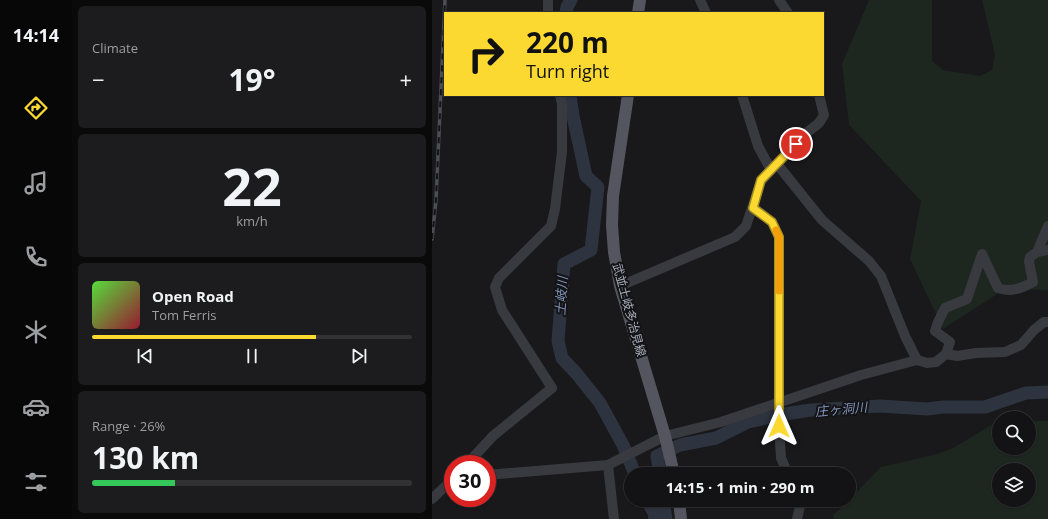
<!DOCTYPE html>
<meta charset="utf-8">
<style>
:root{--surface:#131214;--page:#1c1b1d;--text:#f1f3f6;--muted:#9d9ea0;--line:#323234;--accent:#fbd930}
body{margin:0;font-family:"Open Sans","Noto Sans JP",sans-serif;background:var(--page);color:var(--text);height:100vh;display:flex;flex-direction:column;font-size:15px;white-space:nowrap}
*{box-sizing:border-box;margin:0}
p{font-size:13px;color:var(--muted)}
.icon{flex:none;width:22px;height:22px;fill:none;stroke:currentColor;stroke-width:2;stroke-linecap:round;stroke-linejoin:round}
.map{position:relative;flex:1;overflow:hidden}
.side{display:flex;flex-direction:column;gap:6px;padding:6px;background:#0a0a0b;width:360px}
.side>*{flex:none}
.hud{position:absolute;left:12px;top:12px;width:380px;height:84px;border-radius:0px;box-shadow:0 1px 3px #0004,0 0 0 1px var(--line);background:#fbd930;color:#111;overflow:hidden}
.tools{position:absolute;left:560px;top:411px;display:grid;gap:8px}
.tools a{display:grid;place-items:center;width:44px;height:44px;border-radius:50%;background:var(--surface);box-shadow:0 1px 3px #0004,0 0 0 1px var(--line);font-size:20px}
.speed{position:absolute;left:12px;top:455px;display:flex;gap:8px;font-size:20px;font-weight:700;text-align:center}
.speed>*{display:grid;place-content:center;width:52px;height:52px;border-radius:50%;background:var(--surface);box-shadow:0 1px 3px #0004,0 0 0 1px var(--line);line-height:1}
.speed .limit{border:6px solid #d22;background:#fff;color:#111}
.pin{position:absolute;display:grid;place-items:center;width:34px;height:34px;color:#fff;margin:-17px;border:2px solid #fff;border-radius:50%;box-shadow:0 1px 4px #0007}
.me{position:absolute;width:44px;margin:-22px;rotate:0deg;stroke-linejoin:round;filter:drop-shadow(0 0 3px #0008)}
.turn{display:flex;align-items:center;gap:14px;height:84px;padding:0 16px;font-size:18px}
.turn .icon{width:52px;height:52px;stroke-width:2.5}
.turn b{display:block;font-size:28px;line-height:34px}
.big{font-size:30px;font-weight:700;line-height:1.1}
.side .tile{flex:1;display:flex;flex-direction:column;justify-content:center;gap:6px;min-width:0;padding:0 14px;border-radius:6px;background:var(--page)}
.side .dial{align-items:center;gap:0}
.dial b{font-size:52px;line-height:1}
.song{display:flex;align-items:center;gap:12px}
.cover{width:48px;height:48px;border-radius:6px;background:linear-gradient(135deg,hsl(110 70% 55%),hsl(350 70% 35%))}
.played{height:4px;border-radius:2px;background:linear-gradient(90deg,var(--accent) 70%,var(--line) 70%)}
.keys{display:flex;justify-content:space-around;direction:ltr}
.heat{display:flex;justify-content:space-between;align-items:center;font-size:22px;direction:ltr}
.charge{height:6px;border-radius:3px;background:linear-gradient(90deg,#34c759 26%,var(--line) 0)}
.trip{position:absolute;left:192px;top:467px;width:232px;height:40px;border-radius:20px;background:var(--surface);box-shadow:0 1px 3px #0004,0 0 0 1px var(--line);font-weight:700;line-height:40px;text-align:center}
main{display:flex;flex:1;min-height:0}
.tab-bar{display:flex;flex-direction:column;width:72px;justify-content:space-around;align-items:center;background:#080708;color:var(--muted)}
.tab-bar .icon{width:28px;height:28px}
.tab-bar .active{color:var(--accent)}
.tab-bar b{font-size:18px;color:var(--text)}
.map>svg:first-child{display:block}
</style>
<main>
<nav class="tab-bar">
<b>14:14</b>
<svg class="icon active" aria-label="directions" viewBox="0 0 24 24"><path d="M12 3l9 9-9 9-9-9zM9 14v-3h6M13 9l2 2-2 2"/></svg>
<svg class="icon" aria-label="music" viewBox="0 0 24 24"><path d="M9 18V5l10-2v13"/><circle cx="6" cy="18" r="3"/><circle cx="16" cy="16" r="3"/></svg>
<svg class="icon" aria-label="phone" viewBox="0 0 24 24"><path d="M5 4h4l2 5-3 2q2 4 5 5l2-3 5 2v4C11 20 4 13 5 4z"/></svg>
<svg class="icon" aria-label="climate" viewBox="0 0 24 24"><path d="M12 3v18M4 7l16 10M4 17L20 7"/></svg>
<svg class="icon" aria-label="car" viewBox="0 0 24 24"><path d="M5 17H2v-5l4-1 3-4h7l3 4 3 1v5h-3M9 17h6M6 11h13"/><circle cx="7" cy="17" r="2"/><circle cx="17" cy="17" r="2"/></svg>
<svg class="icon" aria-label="filters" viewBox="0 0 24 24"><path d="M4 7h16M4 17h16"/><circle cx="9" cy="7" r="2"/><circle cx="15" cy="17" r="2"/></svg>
</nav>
<section class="side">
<div class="tile"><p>Climate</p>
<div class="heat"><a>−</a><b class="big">19°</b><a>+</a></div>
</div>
<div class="tile dial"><b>22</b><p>km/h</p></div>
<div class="tile">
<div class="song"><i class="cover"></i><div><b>Open Road</b><p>Tom Ferris</p></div></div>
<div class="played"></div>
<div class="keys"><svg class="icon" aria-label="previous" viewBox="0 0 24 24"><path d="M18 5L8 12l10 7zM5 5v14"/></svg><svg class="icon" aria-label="pause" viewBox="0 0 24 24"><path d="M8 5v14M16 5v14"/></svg><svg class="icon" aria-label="next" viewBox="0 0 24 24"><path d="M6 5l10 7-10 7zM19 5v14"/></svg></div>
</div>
<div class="tile"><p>Range · 26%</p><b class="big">130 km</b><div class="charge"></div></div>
</section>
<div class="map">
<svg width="616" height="519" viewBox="0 0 616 519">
<rect width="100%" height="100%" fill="#19181b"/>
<g fill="#1e2620" fill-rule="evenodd">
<polygon points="437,0 500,0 500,61 511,70 548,76 560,70 563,55 550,0 616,0 616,290 573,289 511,329 478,259 489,201 417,125 410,64"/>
<path d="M566,421L567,448H597V421H616V519H402L401,516L449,467L505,454L521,448ZM567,470H597V500H567Z"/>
</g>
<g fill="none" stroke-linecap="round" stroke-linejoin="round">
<g stroke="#2d343f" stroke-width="13">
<polyline points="134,13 135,7 139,0"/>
<polyline points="138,95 141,116 154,176 166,187 159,250 132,264 126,341 130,358 145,374 168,403 191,445 203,474"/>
<polyline points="228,474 225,456 248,445 284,438 316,422 353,414 379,410 448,406 495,409 511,407 553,407 594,393 616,392"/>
<polyline points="215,500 222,513 223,519"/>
<polyline points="231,500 234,519"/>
</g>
<g stroke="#393940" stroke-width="10">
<polyline points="116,0 116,13"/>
<polyline points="268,0 274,13"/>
<polyline points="347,0 356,13"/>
<polyline points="310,95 326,146 339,170"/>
<polyline points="345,164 390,220 437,261 449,276 473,336 485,360"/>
<polyline points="321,207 340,222 347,237 347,426 349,458 356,474"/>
<polyline points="605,252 616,226"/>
<polyline points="188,286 303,237 314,226 329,181 373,134 387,123 392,115 387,95"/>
<polyline points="514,354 525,356 544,353 573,352 589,345 602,330 612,322 616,322"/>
<polyline points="35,464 61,436 120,388 70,310 63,287 67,278 119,226 123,209 130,152 130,104 128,95"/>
<polyline points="176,465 182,519"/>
<path d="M55,475L176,465L233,436L289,422L429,375L485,360L495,363L504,362L514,354L518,342L503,331L506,322L513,308L535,299L550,254L566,288C578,293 590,288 601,282L597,262L598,257L605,252L616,250"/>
<polyline points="0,499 21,479"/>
<polyline points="365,519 368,506 367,500"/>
</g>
<g stroke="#55555f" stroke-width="12">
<polyline points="206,13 208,0"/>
<polyline points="196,95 181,196 180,225 182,252 188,286 233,436 242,474"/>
<polyline points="247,500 249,519"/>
</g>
<defs>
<polyline id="rail" points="0,239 4,200 13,0"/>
</defs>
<use href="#rail" stroke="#4c4d55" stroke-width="3.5"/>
<use href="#rail" stroke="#141316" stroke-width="2" stroke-dasharray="6" stroke-linecap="butt"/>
</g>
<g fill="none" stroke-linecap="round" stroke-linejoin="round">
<defs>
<polyline id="route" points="347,426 347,237 340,222 321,208 329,180 364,144"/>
</defs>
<use href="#route" stroke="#a38d1f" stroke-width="10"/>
<use href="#route" stroke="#fbd930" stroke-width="7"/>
<polyline stroke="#f59e0b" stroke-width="7" points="344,230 347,237 347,291"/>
</g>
<g text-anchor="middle" stroke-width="4" stroke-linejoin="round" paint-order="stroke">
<g font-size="12" fill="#aaacbb" stroke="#141316">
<text transform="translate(197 310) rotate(75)" y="4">武並土岐多治見線</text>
</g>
<g font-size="13" font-style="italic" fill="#8094b7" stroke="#141316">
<text transform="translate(129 296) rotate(-86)" y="5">土岐川</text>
<text transform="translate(409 409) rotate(-5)" y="5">庄ヶ洞川</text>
</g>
</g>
</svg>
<div class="tools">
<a><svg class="icon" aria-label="search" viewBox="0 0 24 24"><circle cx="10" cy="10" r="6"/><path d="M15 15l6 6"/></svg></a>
<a><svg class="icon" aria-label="layers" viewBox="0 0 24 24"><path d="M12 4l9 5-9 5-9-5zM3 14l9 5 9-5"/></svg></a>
</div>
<div class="speed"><div class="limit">30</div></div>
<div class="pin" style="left:364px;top:144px;background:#d93025"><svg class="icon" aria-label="arrive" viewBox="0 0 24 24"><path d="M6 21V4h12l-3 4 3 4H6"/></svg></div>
<svg class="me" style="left:347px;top:426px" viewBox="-20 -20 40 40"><path d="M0-17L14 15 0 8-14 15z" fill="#fbd930" stroke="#fff" stroke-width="4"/></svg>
<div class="trip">14:15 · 1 min · 290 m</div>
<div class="hud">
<div class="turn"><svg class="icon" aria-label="right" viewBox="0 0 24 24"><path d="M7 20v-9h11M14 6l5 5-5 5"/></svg><div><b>220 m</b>Turn right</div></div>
</div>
</div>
</main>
